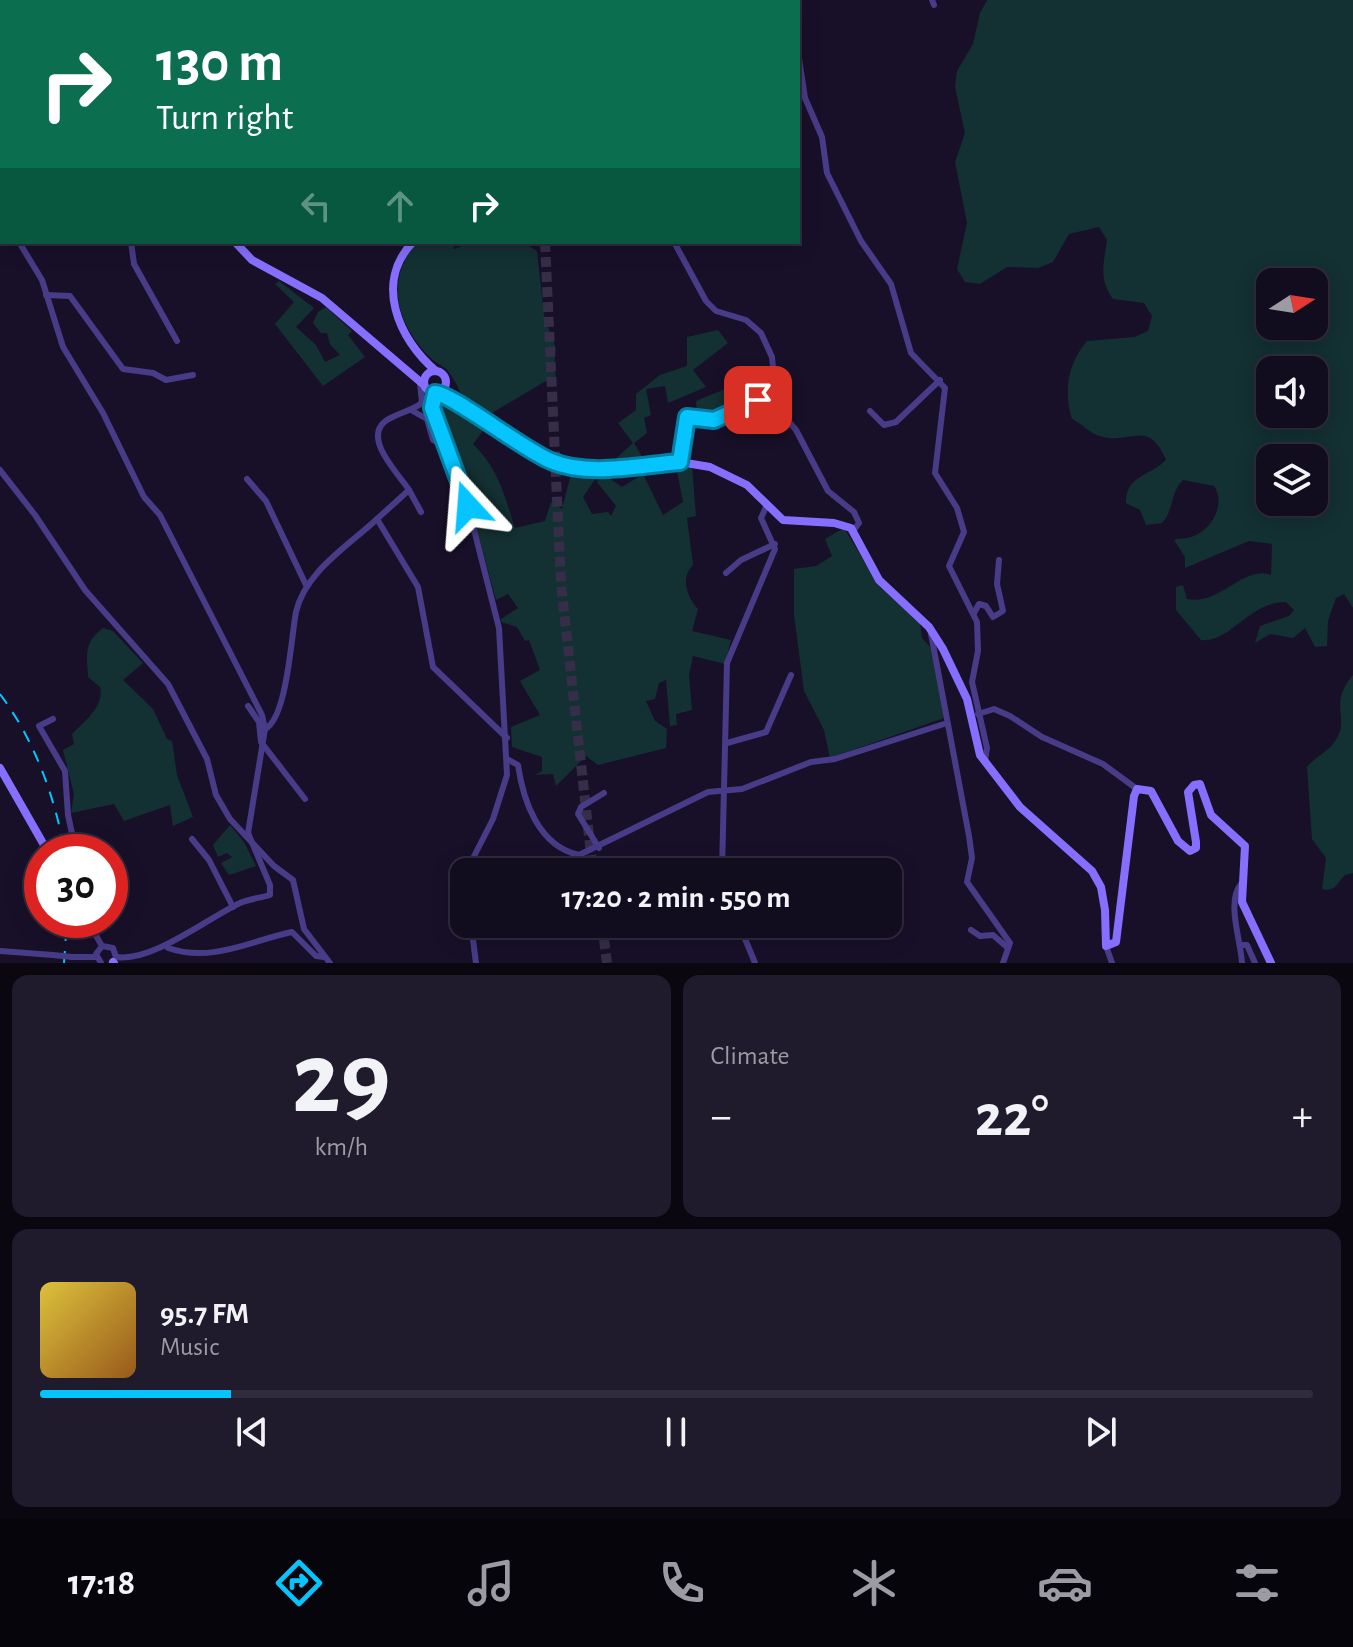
<!DOCTYPE html>
<meta charset="utf-8">
<style>
:root{--surface:#120c1f;--page:#1f1a2c;--text:#f1f3f6;--muted:#9c9ba4;--line:#312c3d;--accent:#05c4fe}
body{margin:0;font-family:"Alegreya Sans",sans-serif;background:var(--page);color:var(--text);height:100vh;display:flex;flex-direction:column;font-size:30px;white-space:nowrap}
*{box-sizing:border-box;margin:0}
p{font-size:26px;color:var(--muted)}
.icon{flex:none;width:44px;height:44px;fill:none;stroke:currentColor;stroke-width:2;stroke-linecap:round;stroke-linejoin:round}
.map{position:relative;height:963px;overflow:hidden}
.drawer{display:flex;flex-direction:column;gap:12px;padding:12px;background:#0a0711;flex:1}
.drawer>*{flex:none}
.top-card{position:absolute;left:0px;top:0px;width:800px;height:244px;box-shadow:0 4px 20px #0003,0 0 0 2px var(--line);background:#0b6e4f;color:#fff;overflow:hidden}
.needle{width:52px;rotate:78deg}
.controls{position:absolute;left:1256px;top:268px;display:grid;gap:16px}
.controls a{display:grid;place-items:center;width:72px;height:72px;border-radius:16px;background:var(--surface);box-shadow:0 4px 20px #0003,0 0 0 2px var(--line);font-size:40px}
.speed{position:absolute;left:24px;top:834px;display:flex;gap:16px;font-size:40px;font-weight:700;text-align:center}
.speed>*{display:grid;place-content:center;width:104px;height:104px;border-radius:50%;background:var(--surface);box-shadow:0 4px 20px #0003,0 0 0 2px var(--line);line-height:1}
.speed .limit{border:12px solid #d22;background:#fff;color:#111}
.pin{position:absolute;display:grid;place-items:center;width:68px;height:68px;color:#fff;margin:-34px;border-radius:16px;box-shadow:0 4px 12px #0006}
.me{position:absolute;width:88px;margin:-44px;rotate:341deg;stroke-linejoin:round;filter:drop-shadow(0 0 6px #0008)}
.turn{display:flex;align-items:center;gap:28px;height:168px;padding:0 24px;font-size:36px}
.turn .icon{width:104px;height:104px;stroke-width:2.5}
.turn b{display:block;font-size:56px;line-height:68px}
.lanes{display:flex;align-items:center;height:76px;padding:0 24px;background:#0003;justify-content:center;gap:40px;direction:ltr}
.lanes .off{opacity:.35}
.big{font-size:60px;font-weight:700;line-height:1.1}
.drawer .widget{flex:1;display:flex;flex-direction:column;justify-content:center;gap:12px;min-width:0;padding:0 28px;border-radius:16px;background:var(--page)}
.drawer .dial{align-items:center;gap:0}
.dial b{font-size:104px;line-height:1}
.song{display:flex;align-items:center;gap:24px}
.cover{width:96px;height:96px;border-radius:12px;background:linear-gradient(135deg,hsl(50 70% 55%),hsl(30 70% 35%))}
.played{height:8px;border-radius:4px;background:linear-gradient(90deg,var(--accent) 15%,var(--line) 15%)}
.keys{display:flex;justify-content:space-around;direction:ltr}
.heat{display:flex;justify-content:space-between;align-items:center;font-size:44px;direction:ltr}
.drawer .tiles{flex:1;display:grid;gap:12px;grid-template-columns:1fr 1fr}
.widget:last-child{grid-column:span 2}
.trip{position:absolute;left:450px;top:858px;width:452px;height:80px;border-radius:16px;background:var(--surface);box-shadow:0 4px 20px #0003,0 0 0 2px var(--line);font-weight:700;line-height:80px;text-align:center}
.tabs{display:flex;height:128px;justify-content:space-around;align-items:center;background:#07050c;color:var(--muted)}
.tabs .icon{width:56px;height:56px}
.tabs .selected{color:var(--accent)}
.tabs b{font-size:36px;color:var(--text)}
.map>svg:first-child{display:block}
</style>
<div class="map">
<svg width="1353" height="963" viewBox="0 0 1353 963">
<rect width="100%" height="100%" fill="#181029"/>
<g fill="#133033" fill-rule="evenodd">
<path d="M987,0H1353V608L1344,594L1336,598L1328,621L1327,646L1315,647L1305,628L1293,638L1270,634L1255,643L1260,626L1289,616L1294,610L1286,602C1250,601 1229,644 1201,640L1176,610V587L1183,585L1187,599C1219,606 1243,565 1271,575L1272,544L1249,541L1185,568V557L1174,540C1178,538 1183,539 1187,538C1210,534 1227,505 1214,486L1183,480C1170,492 1174,511 1162,523L1146,525L1140,510L1126,503C1125,476 1150,476 1166,460C1148,417 1130,446 1100,436C1090,434 1081,423 1072,419C1063,391 1068,363 1087,341L1134,337L1148,331L1152,316L1144,303L1113,299C1098,278 1104,264 1107,240L1099,227L1069,234L1053,262L1038,268L1007,267L980,284L965,282L957,269L967,223L955,162L965,133L955,87L957,71L973,44L980,13ZM1270,282H1314V326H1270ZM1270,370H1314V414H1270ZM1270,458H1314V502H1270Z"/>
<path d="M417,242H452L454,249L473,242H522L537,251L544,315L556,349L553,369L556,375L487,416C455,398 466,395 448,371C444,366 438,364 433,360C398,327 383,282 417,242Z"/>
<polygon points="279,281 314,308 296,327 316,345 325,362 340,355 330,344 327,333 321,333 313,323 318,312 326,307 352,331 348,335 365,357 323,386 275,324 294,302 275,284"/>
<polygon points="718,330 728,343 693,370 706,387 668,403 665,386 646,389 651,415 644,418 647,433 634,443 645,462 610,464 633,443 618,423 636,410 636,394 660,375 687,366 687,337"/>
<polygon points="730,387 732,410 712,418 697,417 696,401"/>
<path d="M439,397L485,428L473,444C498,468 505,496 515,528L545,521L551,502L562,509L572,470L598,475L583,497L592,514L608,512L611,516L616,506L597,482L603,474L622,487L643,474L663,515L683,502L676,466H692L696,516L687,518L693,565C680,578 687,597 698,609L692,631L731,640L725,664L693,656L689,675L692,710L676,714L677,725L670,726L666,680L659,683L655,699L646,701L655,721L667,729L666,748L598,765L586,756L556,786L553,774L535,775L542,771V757L512,747L511,727L540,715L520,681L540,670L529,640L525,641L517,627L501,622V619L518,608L508,594L496,600L467,493L436,406Z"/>
<polygon points="844,528 880,587 920,623 922,638 932,649 944,718 830,758 824,730 804,691 794,615 794,569 816,566 832,556 825,539"/>
<path d="M103,628L113,631L143,663L123,680L153,709L167,739L172,741L177,775L193,817L173,826L170,805L124,821L114,804L71,813L74,794L63,750L74,744L72,734C84,722 105,706 100,687L88,677C87,655 83,643 103,628Z"/>
<path d="M1353,675V873L1345,875C1336,884 1336,892 1322,889L1326,858L1312,839L1307,767C1317,755 1330,752 1338,736C1348,716 1329,703 1353,675Z"/>
<polygon points="230,825 244,842 256,866 229,875 221,863 232,857 227,853 218,857 213,845"/>
</g>
<g fill="none" stroke-linecap="round" stroke-linejoin="round">
<g stroke="#362e49" stroke-width="10" stroke-dasharray="10 5" stroke-linecap="butt">
<polyline points="545,2 545,0"/>
<polyline points="545,242 561,584 593,872"/>
<polyline points="602,924 607,963"/>
</g>
<g stroke="#483b87" stroke-width="6">
<polyline points="506,0 507,2"/>
<polyline points="690,0 691,2"/>
<polyline points="728,0 728,2"/>
<polyline points="791,0 792,2"/>
<polyline points="932,0 934,5"/>
<polyline points="57,2 57,0"/>
<polyline points="798,52 805,98 822,137 827,173 861,241 891,284 911,353 945,388 935,473 957,508 964,532 949,566 977,622 978,651 972,682 987,748 985,761"/>
<path d="M19,242L42,280L63,347L103,413L144,497L160,515L262,715L265,729L248,833L270,885V895C260,898 249,899 240,903C208,918 151,963 116,957"/>
<polyline points="131,242 134,264 177,341"/>
<polyline points="674,242 706,301 716,311 746,320 761,333 772,357 777,408 796,430 828,491 854,512 859,523 853,531"/>
<polyline points="46,295 70,296 123,369 153,373 166,380 193,375"/>
<polyline points="427,389 468,506 499,628 507,775 493,819 466,872"/>
<polyline points="411,410 427,419 433,440 447,447"/>
<polyline points="870,411 884,425 896,422 940,380"/>
<polyline points="680,462 687,417 714,420 758,400"/>
<polyline points="0,470 35,515 85,590 168,684 207,759 216,795 230,819 274,866 293,880 304,929 330,963"/>
<polyline points="247,479 266,501 306,585"/>
<path d="M409,490C398,473 361,437 387,420C398,413 411,411 422,403L420,383"/>
<polyline points="377,519 409,490 421,512"/>
<polyline points="726,573 741,560 775,544"/>
<polyline points="974,613 979,604 986,606 993,617 1003,611 997,584 999,560"/>
<polyline points="931,634 969,836 972,858 967,882 1010,943 1003,963"/>
<polyline points="248,706 259,722 261,742 305,799"/>
<polyline points="978,714 994,709 1010,716 1042,737 1103,764 1137,789"/>
<polyline points="53,719 39,726 65,771 68,815 76,852"/>
<path d="M265,729C287,718 291,638 296,612C305,572 348,546 377,519L418,587L433,667L507,738"/>
<polyline points="727,743 766,732 791,675"/>
<path d="M509,760L518,765C523,800 538,846 579,855L708,792L742,789L811,762L835,759L947,723"/>
<polyline points="192,839 209,860 233,907"/>
<polyline points="599,848 578,814 581,807 604,793"/>
<polyline points="722,872 727,663 775,549 761,518 766,507"/>
<path d="M1241,884C1226,902 1241,941 1242,963"/>
<polyline points="87,920 102,946"/>
<polyline points="471,924 476,963"/>
<polyline points="739,924 755,963"/>
<polyline points="971,930 980,936 993,935 1008,948"/>
<polyline points="1241,945 1247,945 1255,963"/>
<polyline points="1106,946 1112,963"/>
<path d="M168,948C212,963 249,941 292,932L316,956L324,957"/>
<polyline points="0,951 53,955"/>
<polyline points="72,957 97,957"/>
<polyline points="101,963 96,954 102,946 113,948 116,957"/>
</g>
<g stroke="#866ffe" stroke-width="8">
<polyline points="633,0 633,2"/>
<polyline points="0,160 2,159"/>
<polyline points="235,242 252,260 322,298 424,385"/>
<path d="M413,242C374,282 398,339 436,371"/>
<circle cx="435" cy="382" r="11"/>
<polyline points="438,392 551,462 577,467 680,462 710,467 747,485 783,520 834,523 851,528 879,580 929,627 943,649 967,699 980,755 1020,807 1092,871 1101,887 1105,910 1106,946 1116,942 1134,796 1137,789 1151,791 1178,841 1190,851 1196,848 1196,842 1188,792 1194,785 1200,784 1211,815 1245,846 1242,902 1271,963"/>
<polyline points="0,768 48,852"/>
<polyline points="113,962 114,963"/>
</g>
<g stroke="#05c4fe" stroke-width="2" stroke-dasharray="12 10" stroke-linecap="butt">
<path d="M0,694C35,741 54,795 65,852"/>
<polyline points="64,963 67,920"/>
</g>
<polyline stroke="#483b87" stroke-width="6" points="53,955 72,957"/>
</g>
<g fill="none" stroke-linecap="round" stroke-linejoin="round">
<defs>
<path id="route" d="M468,506L432,408L435,393C451,393 525,451 551,461C588,477 640,465 680,462L687,417L714,420L758,400"/>
</defs>
<use href="#route" stroke="#037fa5" stroke-width="20"/>
<use href="#route" stroke="#05c4fe" stroke-width="14"/>
</g>
</svg>
<div class="controls">
<a><svg class="needle" viewBox="-14 -14 28 28"><path d="M0-13l5 13h-10z" fill="#e53935"/><path d="M0 13l5-13h-10z" fill="#9c9ba4"/></svg></a>
<a><svg class="icon" aria-label="sound" viewBox="0 0 24 24"><path d="M4 9h4l5-4v14l-5-4H4zM17 9q2 3 0 6"/></svg></a>
<a><svg class="icon" aria-label="layers" viewBox="0 0 24 24"><path d="M12 4l9 5-9 5-9-5zM3 14l9 5 9-5"/></svg></a>
</div>
<div class="speed"><div class="limit">30</div></div>
<div class="pin" style="left:758px;top:400px;background:#d93025"><svg class="icon" aria-label="arrive" viewBox="0 0 24 24"><path d="M6 21V4h12l-3 4 3 4H6"/></svg></div>
<svg class="me" style="left:468px;top:506px" viewBox="-20 -20 40 40"><path d="M0-17L14 15 0 8-14 15z" fill="#05c4fe" stroke="#fff" stroke-width="4"/></svg>
<div class="trip">17:20 · 2 min · 550 m</div>
<div class="top-card">
<div class="turn"><svg class="icon" aria-label="right" viewBox="0 0 24 24"><path d="M7 20v-9h11M14 6l5 5-5 5"/></svg><div><b>130 m</b>Turn right</div></div>
<div class="lanes"><svg class="icon off" aria-label="left" viewBox="0 0 24 24"><path d="M17 20v-9H6M10 6l-5 5 5 5"/></svg><svg class="icon off" aria-label="ahead" viewBox="0 0 24 24"><path d="M12 20V5M6 11l6-6 6 6"/></svg><svg class="icon" aria-label="right" viewBox="0 0 24 24"><path d="M7 20v-9h11M14 6l5 5-5 5"/></svg></div>
</div>
</div>
<section class="drawer">
<div class="tiles">
<div class="widget dial"><b>29</b><p>km/h</p></div>
<div class="widget"><p>Climate</p>
<div class="heat"><a>−</a><b class="big">22°</b><a>+</a></div>
</div>
<div class="widget">
<div class="song"><i class="cover"></i><div><b>95.7 FM</b><p>Music</p></div></div>
<div class="played"></div>
<div class="keys"><svg class="icon" aria-label="previous" viewBox="0 0 24 24"><path d="M18 5L8 12l10 7zM5 5v14"/></svg><svg class="icon" aria-label="pause" viewBox="0 0 24 24"><path d="M8 5v14M16 5v14"/></svg><svg class="icon" aria-label="next" viewBox="0 0 24 24"><path d="M6 5l10 7-10 7zM19 5v14"/></svg></div>
</div>
</div>
</section>
<nav class="tabs">
<b>17:18</b>
<svg class="icon selected" aria-label="directions" viewBox="0 0 24 24"><path d="M12 3l9 9-9 9-9-9zM9 14v-3h6M13 9l2 2-2 2"/></svg>
<svg class="icon" aria-label="music" viewBox="0 0 24 24"><path d="M9 18V5l10-2v13"/><circle cx="6" cy="18" r="3"/><circle cx="16" cy="16" r="3"/></svg>
<svg class="icon" aria-label="phone" viewBox="0 0 24 24"><path d="M5 4h4l2 5-3 2q2 4 5 5l2-3 5 2v4C11 20 4 13 5 4z"/></svg>
<svg class="icon" aria-label="climate" viewBox="0 0 24 24"><path d="M12 3v18M4 7l16 10M4 17L20 7"/></svg>
<svg class="icon" aria-label="car" viewBox="0 0 24 24"><path d="M5 17H2v-5l4-1 3-4h7l3 4 3 1v5h-3M9 17h6M6 11h13"/><circle cx="7" cy="17" r="2"/><circle cx="17" cy="17" r="2"/></svg>
<svg class="icon" aria-label="filters" viewBox="0 0 24 24"><path d="M4 7h16M4 17h16"/><circle cx="9" cy="7" r="2"/><circle cx="15" cy="17" r="2"/></svg>
</nav>
